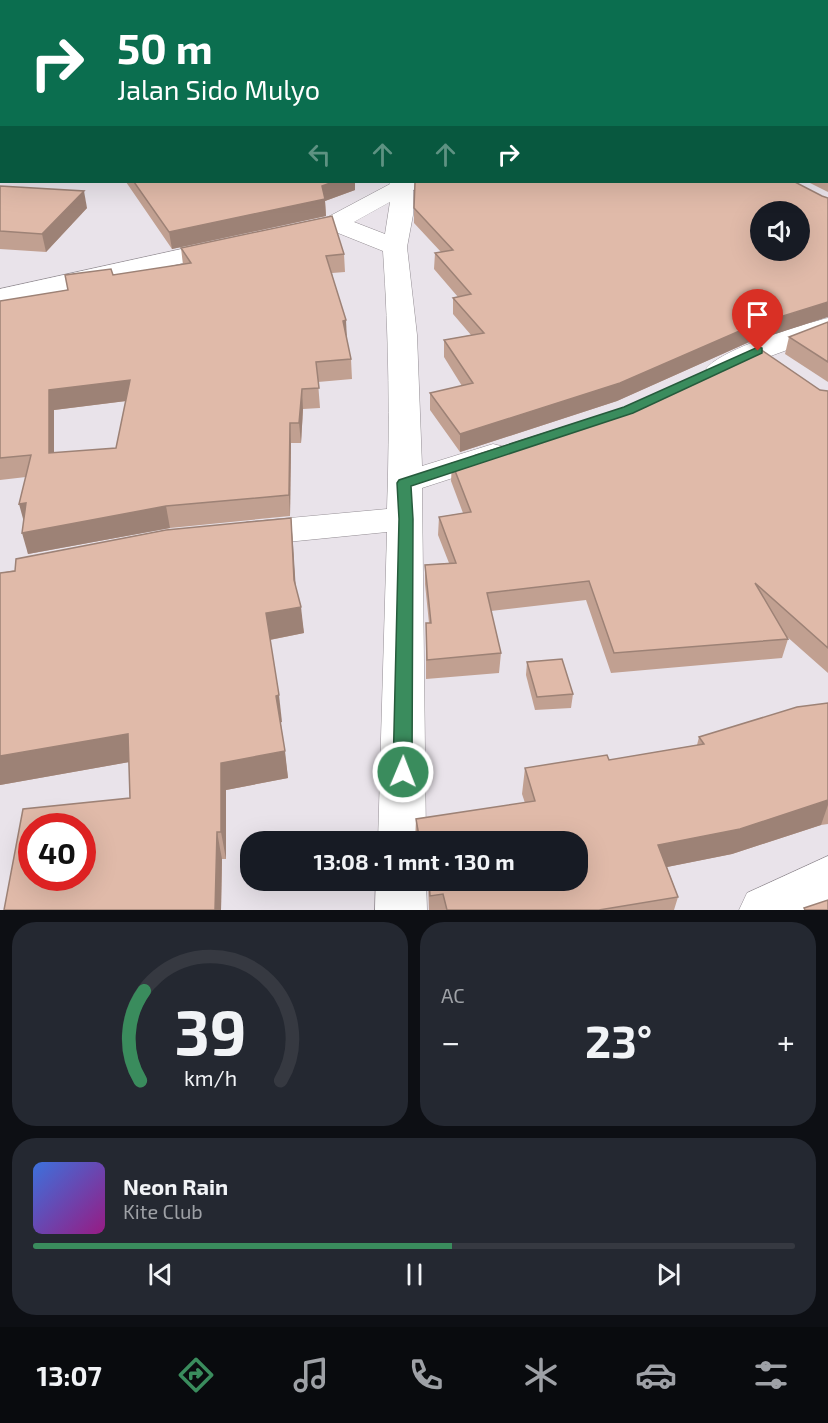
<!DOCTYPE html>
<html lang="id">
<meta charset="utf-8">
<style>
:root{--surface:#171b24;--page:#242831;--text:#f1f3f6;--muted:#9ea1a6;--line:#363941;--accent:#3a8c5d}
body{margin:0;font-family:"Exo 2",sans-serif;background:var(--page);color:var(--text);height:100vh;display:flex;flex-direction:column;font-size:22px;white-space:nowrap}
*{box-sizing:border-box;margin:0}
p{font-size:20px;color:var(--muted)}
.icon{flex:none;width:33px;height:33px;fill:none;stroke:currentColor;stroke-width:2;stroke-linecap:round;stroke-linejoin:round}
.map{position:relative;height:910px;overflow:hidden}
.panel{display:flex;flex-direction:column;gap:12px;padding:12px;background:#0d0f14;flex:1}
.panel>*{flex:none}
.banner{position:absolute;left:0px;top:0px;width:828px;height:183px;box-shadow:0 6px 24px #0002;background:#0b6e4f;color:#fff;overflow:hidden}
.tools{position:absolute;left:750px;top:201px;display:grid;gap:12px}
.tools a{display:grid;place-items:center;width:60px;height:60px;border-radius:50%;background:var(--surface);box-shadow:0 6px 24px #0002;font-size:30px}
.speed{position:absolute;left:18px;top:813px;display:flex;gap:12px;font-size:30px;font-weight:700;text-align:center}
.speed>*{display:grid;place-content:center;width:78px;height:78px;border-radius:50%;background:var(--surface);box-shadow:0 6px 24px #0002;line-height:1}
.speed .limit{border:9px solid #d22;background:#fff;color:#111}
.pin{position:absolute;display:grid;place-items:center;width:51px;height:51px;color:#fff;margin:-62px -26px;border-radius:50% 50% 50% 0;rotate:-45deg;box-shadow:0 0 6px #0007}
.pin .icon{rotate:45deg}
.me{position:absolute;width:66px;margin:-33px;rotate:1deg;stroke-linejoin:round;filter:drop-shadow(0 0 4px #0008)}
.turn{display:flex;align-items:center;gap:21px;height:126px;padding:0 18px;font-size:27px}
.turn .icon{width:78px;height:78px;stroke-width:2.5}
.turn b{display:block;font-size:42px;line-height:51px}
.lanes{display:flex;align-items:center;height:57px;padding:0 18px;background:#0003;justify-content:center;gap:30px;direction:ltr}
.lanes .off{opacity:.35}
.big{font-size:45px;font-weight:700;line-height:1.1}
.panel .widget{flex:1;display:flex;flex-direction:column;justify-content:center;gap:9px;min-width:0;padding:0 21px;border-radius:24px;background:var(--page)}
.panel .dial{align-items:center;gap:0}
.dial svg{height:156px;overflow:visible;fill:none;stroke:var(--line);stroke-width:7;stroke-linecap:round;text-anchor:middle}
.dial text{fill:var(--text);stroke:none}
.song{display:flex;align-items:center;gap:18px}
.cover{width:72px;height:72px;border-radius:9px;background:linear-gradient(135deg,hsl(220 70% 55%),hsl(310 70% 35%))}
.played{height:6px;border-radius:3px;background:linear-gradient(90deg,var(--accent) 55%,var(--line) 55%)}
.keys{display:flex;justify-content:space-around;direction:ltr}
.heat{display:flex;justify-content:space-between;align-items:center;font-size:33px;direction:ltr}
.panel .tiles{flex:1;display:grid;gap:12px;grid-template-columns:1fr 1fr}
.widget:last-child{grid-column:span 2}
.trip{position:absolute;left:240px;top:831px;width:348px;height:60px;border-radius:24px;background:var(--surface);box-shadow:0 6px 24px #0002;font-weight:700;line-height:60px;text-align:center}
.dock{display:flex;height:96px;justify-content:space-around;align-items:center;background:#090b0e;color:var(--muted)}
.dock .icon{width:42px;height:42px}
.dock .current{color:var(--accent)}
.dock b{font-size:27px;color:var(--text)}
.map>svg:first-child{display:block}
</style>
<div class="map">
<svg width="828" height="910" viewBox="0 0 828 910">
<rect width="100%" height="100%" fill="#e9e3ea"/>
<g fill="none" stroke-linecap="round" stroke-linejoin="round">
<polygon fill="#84a7bd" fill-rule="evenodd" points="826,46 828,46 826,69"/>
<defs>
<g id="minor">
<rect x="826" y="32" width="2" height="10"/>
<rect x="0" y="127" width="2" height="12"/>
<path d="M389,182H429L426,187L413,190V215L407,247L417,335L422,466L493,444L505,447L509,454L505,461L422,488L426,842H378L387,532L247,546L234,542L229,534L234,526L247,522L387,509C390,424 389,337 383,251L333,231L292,239L283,237L280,232L283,227L328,217L390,184ZM390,202L385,234L354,222Z"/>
<polygon points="227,239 236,241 239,246 236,251 0,305 0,289"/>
<path d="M828,318V335L768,357L731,375L721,378L711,375L706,369C719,350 803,324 828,318Z"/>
<polygon points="828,856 828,904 816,910 739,910 747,893"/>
<polygon points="376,880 426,880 427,910 375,910"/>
</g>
</defs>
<use href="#minor" stroke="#938d93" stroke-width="1"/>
<use href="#minor" fill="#fff" fill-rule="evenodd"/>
</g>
<g fill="#c1a091" fill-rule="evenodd">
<polygon points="0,53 2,53 2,124 0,122"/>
<polygon points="827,80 827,84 828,85 828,192 808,182 826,182"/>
<polygon points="126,182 355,182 355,190 325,201 326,216 172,249"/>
<polygon points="0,186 87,208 46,252 0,249"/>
<polygon points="414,208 747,343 617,401 460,452 430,410 430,393 462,386 444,357 444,340 471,335 453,314 453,298 458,297 434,269 435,253 441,252 414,223"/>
<path d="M181,248L344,254L345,272L332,273L351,359L352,379L318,382L320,408L303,409L301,443H291L290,516L170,528L28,554L23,521L26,477L0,480V301L68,290L113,275L183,265ZM126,401L116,448L54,453V410Z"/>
<polygon points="828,322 828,382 785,354 789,337"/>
<polygon points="820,390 828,391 828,673 785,635 788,639 782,658 611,673 586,600 491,611 501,653 499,673 426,679 426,623 429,623 425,584 425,565 449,563 438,535 439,517 463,513 451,481 452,463 476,458 476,455"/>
<polygon points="291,518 295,584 304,633 270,640 288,778 226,790 226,859 222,859 221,910 4,910 130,798 129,762 0,785 0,573"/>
<polygon points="527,662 573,694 571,708 535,710 526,675"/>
<polygon points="828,703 828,824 821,825 732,854 667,867 678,897 674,910 429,910 428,880 578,880 578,842 415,842 416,819 525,803 522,794 525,768 609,760 697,745 699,737"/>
</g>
<g fill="#9d8276">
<polygon points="826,16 828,16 828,26 826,27"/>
<polygon points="333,182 355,182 355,190 325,201 326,216 172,249 169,232"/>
<polygon points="84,191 87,208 46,252 42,234"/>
<polygon points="828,302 828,317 747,343 617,401 460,452 460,434 751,326"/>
<polygon points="346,320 347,340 343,321"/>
<polygon points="130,380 134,400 54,410 54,474 49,453 49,390"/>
<polygon points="302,389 303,409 301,443 299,423"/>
<polygon points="290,423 291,443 290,516 289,495"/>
<polygon points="26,503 25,526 19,504"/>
<polygon points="166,506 170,528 28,554 22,533"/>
<polygon points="291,518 293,544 297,606 294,580"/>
<polygon points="301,607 304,633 269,640 266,613"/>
<polygon points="279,695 282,722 279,723 276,696"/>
<polygon points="128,734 135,761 0,785 0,756"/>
<polygon points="285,751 288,778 226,790 226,859 221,832 221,763"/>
<polygon points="828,800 828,805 821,825 732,854 652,870 658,845"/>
<polygon points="217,832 222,859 221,910 215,910"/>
</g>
<g fill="#e0baa9" stroke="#9d8276" stroke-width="1.5" fill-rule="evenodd">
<polygon points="0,0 826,0 826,2 2,2 2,42 0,41"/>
<polygon points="826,6 828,8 828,16 826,16"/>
<polygon points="0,53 2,53 2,114 0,112"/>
<polygon points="827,80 827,84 828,85 828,176 826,175"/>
<polygon points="134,182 333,182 322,186 325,199 169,232"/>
<path d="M415,182H795L822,196L828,198V302L751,326L620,383L460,434L430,393L473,383L444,340L484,333L453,298L471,294L435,253L453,250L414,208ZM760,212H800V250H760Z"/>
<polygon points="0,186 84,191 42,234 0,231"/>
<path d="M332,216L344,254L326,256L346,320L343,321L351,359L316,362L319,388L302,389L299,423H290L289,495L166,506L22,533L26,503L19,504L31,455L0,458V301L68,290L65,275L111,269L113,275L191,263L181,248ZM130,380L116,448L49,453V390Z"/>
<polygon points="828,322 828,362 789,337"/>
<polygon points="760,349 820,390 828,391 828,648 755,583 788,639 614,653 589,581 487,593 501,653 427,660 426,623 431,623 425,565 456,563 439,517 471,512 452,463 479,458 476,455 643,402"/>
<path d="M291,518L294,580L301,607L266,613L279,695L276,696L285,751L221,763V832H217L215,910H4L23,809L130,798L128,734L0,756V573L15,571L16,559L166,530ZM32,826H82V878H32Z"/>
<polygon points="562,659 573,694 537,697 527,662"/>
<polygon points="828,703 828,800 740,829 658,845 678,897 599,910 447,910 443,894 430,896 429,880 578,880 578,842 420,842 416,819 535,801 525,768 607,755 609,760 704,744 699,737 797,707"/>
<polygon points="828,900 828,910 805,910 804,908"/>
</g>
<polygon fill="#3a8c5d" stroke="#265b3c" stroke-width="1.5" points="758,347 762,348 762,353 633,413 411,486 413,519 412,772 409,778 403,780 396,778 393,772 399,519 397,483 399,480 624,407"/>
</svg>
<div class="tools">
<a><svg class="icon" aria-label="sound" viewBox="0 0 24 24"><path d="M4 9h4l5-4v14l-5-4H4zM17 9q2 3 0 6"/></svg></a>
</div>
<div class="speed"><div class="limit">40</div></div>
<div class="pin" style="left:758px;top:351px;background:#d93025"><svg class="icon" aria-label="arrive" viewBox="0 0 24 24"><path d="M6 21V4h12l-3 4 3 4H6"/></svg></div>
<svg class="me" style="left:403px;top:772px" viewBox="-20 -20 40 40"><circle r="17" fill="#3a8c5d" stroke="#fff" stroke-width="3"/><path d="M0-11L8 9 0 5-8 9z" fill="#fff"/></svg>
<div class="trip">13:08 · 1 mnt · 130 m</div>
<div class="banner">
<div class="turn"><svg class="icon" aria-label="right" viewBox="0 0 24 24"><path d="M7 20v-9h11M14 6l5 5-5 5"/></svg><div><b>50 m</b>Jalan Sido Mulyo</div></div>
<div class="lanes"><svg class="icon off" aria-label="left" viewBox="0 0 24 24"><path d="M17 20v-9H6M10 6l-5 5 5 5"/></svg><svg class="icon off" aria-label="ahead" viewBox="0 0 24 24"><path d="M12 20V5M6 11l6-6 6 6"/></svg><svg class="icon off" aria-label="ahead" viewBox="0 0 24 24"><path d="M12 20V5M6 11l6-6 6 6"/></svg><svg class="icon" aria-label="right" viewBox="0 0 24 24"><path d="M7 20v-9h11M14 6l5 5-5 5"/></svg></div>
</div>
</div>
<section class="panel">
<div class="tiles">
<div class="widget dial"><svg viewBox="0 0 100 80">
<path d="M14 69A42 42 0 1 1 86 69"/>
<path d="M14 69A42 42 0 0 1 16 23" stroke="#3a8c5d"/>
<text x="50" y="56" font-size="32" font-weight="700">39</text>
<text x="50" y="72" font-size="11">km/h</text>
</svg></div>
<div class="widget"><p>AC</p>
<div class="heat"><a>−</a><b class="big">23°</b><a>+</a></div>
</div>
<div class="widget">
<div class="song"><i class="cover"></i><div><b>Neon Rain</b><p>Kite Club</p></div></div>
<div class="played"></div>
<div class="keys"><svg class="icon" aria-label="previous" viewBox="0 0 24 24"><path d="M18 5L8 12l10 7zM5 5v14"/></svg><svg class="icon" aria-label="pause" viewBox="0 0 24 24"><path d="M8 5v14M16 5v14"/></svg><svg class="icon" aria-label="next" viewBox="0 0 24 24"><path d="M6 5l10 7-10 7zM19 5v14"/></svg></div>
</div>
</div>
</section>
<nav class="dock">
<b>13:07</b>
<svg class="icon current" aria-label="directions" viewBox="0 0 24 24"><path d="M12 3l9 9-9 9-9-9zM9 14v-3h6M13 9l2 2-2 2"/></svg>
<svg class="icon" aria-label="music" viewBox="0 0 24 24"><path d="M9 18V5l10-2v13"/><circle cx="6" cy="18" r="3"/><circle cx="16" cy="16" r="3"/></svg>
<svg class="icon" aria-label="phone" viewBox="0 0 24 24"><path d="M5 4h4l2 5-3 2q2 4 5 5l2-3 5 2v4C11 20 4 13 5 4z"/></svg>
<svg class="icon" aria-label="climate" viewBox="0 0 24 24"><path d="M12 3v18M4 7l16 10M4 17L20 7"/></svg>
<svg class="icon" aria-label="car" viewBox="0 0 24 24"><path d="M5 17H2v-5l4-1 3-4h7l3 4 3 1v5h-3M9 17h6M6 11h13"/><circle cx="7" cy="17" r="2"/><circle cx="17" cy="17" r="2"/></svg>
<svg class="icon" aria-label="filters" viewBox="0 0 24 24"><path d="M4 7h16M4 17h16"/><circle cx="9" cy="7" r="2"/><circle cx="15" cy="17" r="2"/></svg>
</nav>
